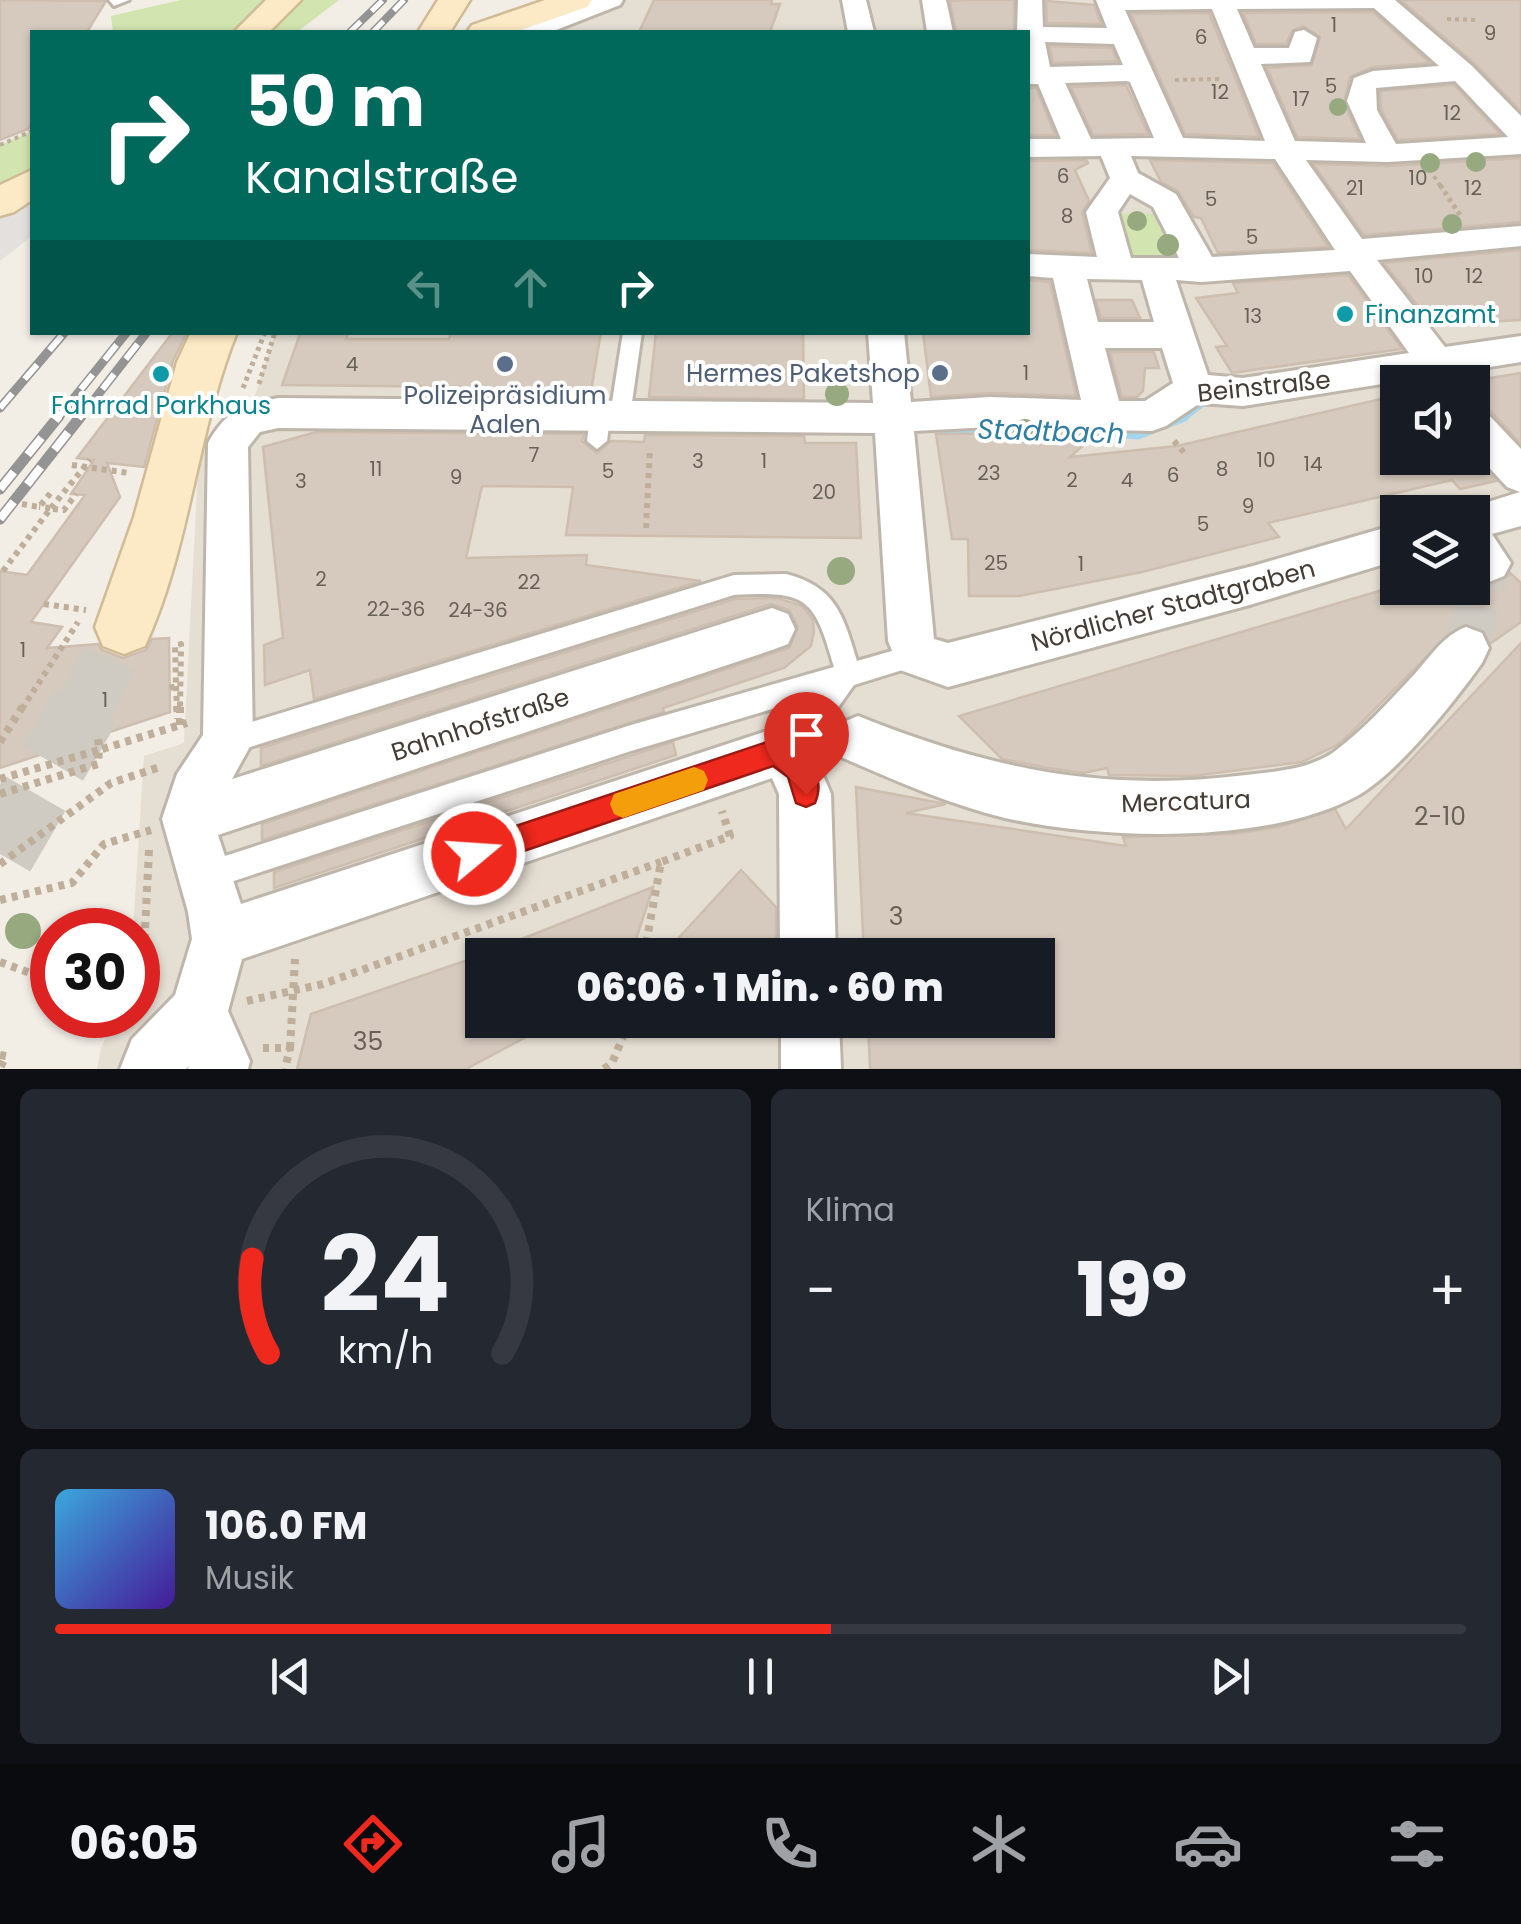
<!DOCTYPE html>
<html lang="de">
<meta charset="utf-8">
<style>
:root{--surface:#171b24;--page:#242831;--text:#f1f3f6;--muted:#9ea1a6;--line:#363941;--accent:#f0291e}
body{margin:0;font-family:Poppins,sans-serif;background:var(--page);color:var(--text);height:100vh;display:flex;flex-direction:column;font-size:38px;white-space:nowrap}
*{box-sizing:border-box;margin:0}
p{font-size:32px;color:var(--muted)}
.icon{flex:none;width:55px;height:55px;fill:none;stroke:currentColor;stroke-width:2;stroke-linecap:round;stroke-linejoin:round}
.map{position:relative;height:1069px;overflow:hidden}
.panel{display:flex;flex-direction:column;gap:20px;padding:20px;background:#0d0f14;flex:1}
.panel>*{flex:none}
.guide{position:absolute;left:30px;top:30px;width:1000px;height:305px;border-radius:0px;box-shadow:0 2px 8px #0004;background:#00695c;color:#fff;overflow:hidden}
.controls{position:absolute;left:1380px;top:365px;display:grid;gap:20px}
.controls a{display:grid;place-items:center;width:110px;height:110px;border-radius:0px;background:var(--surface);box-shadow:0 2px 8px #0004;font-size:50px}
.speed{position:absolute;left:30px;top:908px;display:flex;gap:20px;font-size:50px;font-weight:700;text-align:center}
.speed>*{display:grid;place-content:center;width:130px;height:130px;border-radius:50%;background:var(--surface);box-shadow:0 2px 8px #0004;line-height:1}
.speed .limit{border:15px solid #d22;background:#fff;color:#111}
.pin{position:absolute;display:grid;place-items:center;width:85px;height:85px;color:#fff;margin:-102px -42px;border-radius:50% 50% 50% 0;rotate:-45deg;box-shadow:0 0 10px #0007}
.pin .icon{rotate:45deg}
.me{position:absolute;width:110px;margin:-55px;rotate:72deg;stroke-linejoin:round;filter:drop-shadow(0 0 8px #0008)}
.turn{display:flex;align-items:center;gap:35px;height:210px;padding:0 50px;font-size:45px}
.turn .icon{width:130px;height:130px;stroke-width:2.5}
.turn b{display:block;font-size:70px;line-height:85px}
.lanes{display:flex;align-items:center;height:95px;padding:0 50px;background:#0003;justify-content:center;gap:50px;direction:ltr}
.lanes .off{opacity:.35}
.big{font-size:75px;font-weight:800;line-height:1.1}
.panel .tile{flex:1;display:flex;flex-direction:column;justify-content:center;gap:15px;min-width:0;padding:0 35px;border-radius:15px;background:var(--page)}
.panel .dial{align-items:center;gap:0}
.dial svg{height:260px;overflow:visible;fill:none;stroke:var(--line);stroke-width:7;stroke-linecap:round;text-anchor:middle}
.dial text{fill:var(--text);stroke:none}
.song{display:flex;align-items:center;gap:30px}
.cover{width:120px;height:120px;border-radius:15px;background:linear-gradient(135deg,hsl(200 70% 55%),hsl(260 70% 35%))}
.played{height:10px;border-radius:5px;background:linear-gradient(90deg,var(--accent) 55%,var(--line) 55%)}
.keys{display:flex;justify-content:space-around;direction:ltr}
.heat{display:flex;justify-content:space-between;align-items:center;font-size:55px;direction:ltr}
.panel .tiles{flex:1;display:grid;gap:20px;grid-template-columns:1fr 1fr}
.tile:last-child{grid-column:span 2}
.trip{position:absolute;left:465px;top:938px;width:590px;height:100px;border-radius:0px;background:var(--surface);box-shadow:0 2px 8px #0004;font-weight:800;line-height:100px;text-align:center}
.tab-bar{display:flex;height:160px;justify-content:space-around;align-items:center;background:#090b0e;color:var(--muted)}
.tab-bar .icon{width:70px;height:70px}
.tab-bar .selected{color:var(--accent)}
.tab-bar b{font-size:45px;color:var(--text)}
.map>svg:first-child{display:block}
</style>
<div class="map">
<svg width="1521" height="1069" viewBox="0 0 1521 1069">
<rect width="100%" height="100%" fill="#f2ede5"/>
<path fill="#e5ded3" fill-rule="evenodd" d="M599,0H1521V1069H97L101,1048L117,1015H138V930H133L144,756L184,743L199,449L228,443L247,420L275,333L1028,332V32H525ZM1398,382H1472V458H1398ZM1398,512H1472V588H1398ZM482,955H1038V1020H482Z"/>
<g fill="#d2e4af">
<polygon points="181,0 274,0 241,32 113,32 111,16"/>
<polygon points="298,0 339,0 297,32 264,32"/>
<polygon points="32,131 32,176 0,197 0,145"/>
<polygon points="1105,213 1167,214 1188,268 1123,267"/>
</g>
<polygon fill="#e3e0dd" points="32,193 32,236 0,261 0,214"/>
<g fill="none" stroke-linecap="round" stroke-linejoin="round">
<polyline stroke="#a3d5ec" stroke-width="9" points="1180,419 1208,398"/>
<g stroke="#a3d5ec" stroke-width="11">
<polyline points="1058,427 1138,434 1184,416"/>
<polyline points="945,431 975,427"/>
</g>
</g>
<g fill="#d6cabe" stroke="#cdbeaf" stroke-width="2.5">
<polygon points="0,0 106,1 87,32 32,32 32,121 28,129 0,140"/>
<polygon points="654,0 772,0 771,4 780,4 770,32 639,32"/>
<polygon points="966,0 1014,0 1014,32 956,32 950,1"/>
<polygon points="1401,0 1521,0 1521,111 1474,63"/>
<polygon points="1046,1 1094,5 1101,24 1047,23"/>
<polygon points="1373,12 1430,63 1373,67 1350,77 1344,103 1360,139 1297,137 1267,68 1312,65 1320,37 1303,26 1292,31 1286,44 1256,44 1243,13"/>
<polygon points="1209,13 1259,137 1185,134 1131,14"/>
<polygon points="1050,46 1112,48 1117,61 1053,63"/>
<polygon points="1126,85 1148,134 1093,135 1071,87"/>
<polygon points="1454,85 1500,134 1398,140 1381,109 1380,91"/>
<polygon points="1028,88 1036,88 1055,135 1028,135"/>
<polygon points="1521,158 1521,222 1364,235 1313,164 1388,166"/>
<polygon points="1086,160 1088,163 1075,170 1089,201 1082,213 1092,253 1028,250 1028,161"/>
<polygon points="1150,160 1273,163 1328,247 1218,253 1201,218 1194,217 1178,191 1161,182"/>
<polygon points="1521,250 1521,320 1433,325 1384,263"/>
<polygon points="1348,275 1402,349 1232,373 1216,347 1227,346 1196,298 1238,293 1233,283"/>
<polygon points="1028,280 1050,282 1076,396 990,393 931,397 923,332 1028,332"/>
<polygon points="1096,300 1132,300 1140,318 1101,318"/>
<polygon points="173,332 187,332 173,361 144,467 107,463 120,497 31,622 62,627 47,648 98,644 102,650 123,658 146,650 152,639 169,638 170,712 0,768 0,571 27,575 85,495 71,494 94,460 77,458"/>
<polygon points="451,332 601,332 590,397 444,396 474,387 282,385 300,334 348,334 346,339 449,339"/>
<polygon points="656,332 803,332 804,399 649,397"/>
<polygon points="1110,352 1154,352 1159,368 1145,368 1143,391 1137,397 1122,397"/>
<polygon points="1521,373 1521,444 1489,409 1472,404 1472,381"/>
<polygon points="1398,395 1398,458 1472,455 1496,481 1460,489 1452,480 1268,523 1279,537 1142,572 1019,596 969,596 968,539 952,539 936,434 1097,433 1070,457 1177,446"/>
<polygon points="316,432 584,434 582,441 597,453 611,441 644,442 645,435 804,436 805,443 856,443 861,538 566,535 573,487 482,486 466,558 587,555 586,565 701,581 314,699 310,670 265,685 264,645 283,638 263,447"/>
<polygon points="1510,573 1521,583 1521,622 1491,643 1483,630 1467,624 1455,628 1352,732 1337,745 1302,762 1193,776 1109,775 1107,768 1084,773 1048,768 1002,759 959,716 1389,588 1472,588 1472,579 1490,585 1505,579"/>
<polygon points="777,598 802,606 813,620 814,632 811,646 784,668 663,708 664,712 262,840 262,824 789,648 798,627 789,610 771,604 261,766 261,748 735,599"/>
<polygon points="1521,643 1521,1069 870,1069 868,1020 1038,1020 1038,955 864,955 856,787 946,804 906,813 1126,846 1123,837 1232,834 1279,827 1335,809 1346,829"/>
<polygon points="673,742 676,755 274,888 274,872"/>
<polygon points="741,870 776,907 776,955 663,955"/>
<polygon points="653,887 631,955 486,955 486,953"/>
<polygon points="482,955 482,1020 558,1020 466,1069 297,1069 311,1014"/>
</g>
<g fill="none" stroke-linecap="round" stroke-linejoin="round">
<polyline stroke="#cfcac2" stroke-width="44" stroke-dasharray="44 21" stroke-linecap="butt" points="1466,648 1489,563"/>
<polyline stroke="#cfcac2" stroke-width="56" stroke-dasharray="56 28" stroke-linecap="butt" points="85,709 124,627"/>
<polyline stroke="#cfcac2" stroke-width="70" stroke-dasharray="70 35" stroke-linecap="butt" points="0,854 86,706"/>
<defs>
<g id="lane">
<polygon points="109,0 129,0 114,6"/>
<polygon points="623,332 642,332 630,416 620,424 610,417 607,441 597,449 587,441 590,416 600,408 610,415"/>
<path d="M786,574C836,587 843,615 857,661L916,644L925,647L928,655L925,663L854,685L797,765L788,769L779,765L775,756L816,696L631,751L203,891L193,887L189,877L193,867L203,863L631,725L834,667C814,597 807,591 734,595L228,754L219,750L215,741L219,732L734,575Z"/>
</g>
<g id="street">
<polygon points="589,0 623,0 620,5 551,32 516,32 520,27"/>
<polygon points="842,0 866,0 874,32 848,32"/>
<polygon points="922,0 946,0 953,32 927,32"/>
<path d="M1018,0H1042L1043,27L1107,28L1096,0H1395L1472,66L1521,116V154L1388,162L1306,160L1362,239L1521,226V246L1377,260L1445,347L1521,336V362L1243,406L1200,403L1166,426L1152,431L990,427L914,431L934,639L948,643L1253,566L1398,524V560L1253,604L948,687L900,670L888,641L875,433L278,428L260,432L248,447L253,741L232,779L772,608L788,614L795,629L788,644L772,650L218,835L241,904L773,729L810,745L831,794L836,955H780L779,794L772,778L242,959L228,1011L250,1061L248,1069H188L189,1066L186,1069H120L132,1039L175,995L192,939L188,912L162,819L177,774L203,735L208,443C227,409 242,406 278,398L873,403L868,332H904L911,402L990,397L1081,400L1053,278L1028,276V254L1097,257L1086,212L1110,178L1101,156L1028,157V139H1061L1038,84H1028V32H1017ZM1374,8L1439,66L1373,71L1354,78L1347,101L1366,143L1295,141L1261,64L1310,62L1317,38L1304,30L1295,32L1289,48H1254L1237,9ZM1212,9L1265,141L1183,138L1125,10ZM1045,42L1114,44L1123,65L1050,67ZM1126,81L1130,82L1154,138L1091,139L1065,83ZM1455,81L1508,137L1396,144L1377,110L1376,88ZM1131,156L1275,159L1335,250L1212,257L1176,194L1138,173ZM1130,194L1153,207L1179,258H1131L1118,212ZM1350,271L1409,353L1243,378L1208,375L1176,280L1201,282ZM1087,279L1142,280L1154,322H1098ZM1105,348H1162L1173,383L1145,401H1119Z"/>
<polygon points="1472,408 1486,412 1521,449 1521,526 1492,534 1511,563 1504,576 1489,582 1472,575 1472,512 1456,512 1520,492 1507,487 1472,449"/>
<path d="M1466,627L1482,633L1489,648L1482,663C1455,701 1398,773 1357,796C1267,845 1103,840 1005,818C948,804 894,780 841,757L833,740L841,723L858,716C990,769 1103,793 1246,775C1274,772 1310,769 1334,752C1362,731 1387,704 1411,678C1429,659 1442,636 1466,627Z"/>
<polygon points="781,1020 839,1020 841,1069 781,1069"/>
</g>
<g id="secondary">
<polygon points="266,0 301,0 269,32 234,32"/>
<polygon points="438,0 470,0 450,32 418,32"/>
<polygon points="545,0 592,0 587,7 515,32 467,32 472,25"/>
<polygon points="32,170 32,200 14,212 0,216 0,185"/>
<path d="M191,332H237C196,433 191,546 145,646L124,654L103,646L95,627L134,517L177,362Z"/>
</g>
</defs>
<use href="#lane" stroke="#bfb6ab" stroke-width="6"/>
<use href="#street" stroke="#bfb6ab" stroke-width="6"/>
<use href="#secondary" stroke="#d0bb97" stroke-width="5"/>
<g stroke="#beae9a" stroke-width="4" stroke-dasharray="4 4" stroke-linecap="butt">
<polyline points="1447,19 1476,20"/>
<polyline points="1175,80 1222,79"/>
<polyline points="0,145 32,131"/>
<polyline points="1434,176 1441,187"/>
</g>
<g stroke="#beae9a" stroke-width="5" stroke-dasharray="4 4" stroke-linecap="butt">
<polyline points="1440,185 1460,215"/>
<polyline points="259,384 275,332"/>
<polyline points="243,388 265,332"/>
</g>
<g stroke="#beae9a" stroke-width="6" stroke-dasharray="5 5" stroke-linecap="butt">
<polyline points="1174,441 1186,455"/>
<polyline points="72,465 129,473"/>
<polyline points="22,504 39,507 53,490"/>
<polyline points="51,508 90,460"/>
<polyline points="53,509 64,510 76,494"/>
<polyline points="646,528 650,448"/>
<polyline points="3,571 51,508 39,507"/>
<polyline points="44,604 86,610"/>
<polyline points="176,686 177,709"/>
<polyline points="170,688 176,686 175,646 181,644 180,709"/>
<polyline points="22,709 78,622"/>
</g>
<g stroke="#beae9a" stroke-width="8" stroke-dasharray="6 6" stroke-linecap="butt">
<polyline points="177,706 178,719"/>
<polyline points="180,725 180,706"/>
<polyline points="0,742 23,706"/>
<polyline points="0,779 99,750 98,736"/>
<polyline points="0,794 98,764 99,750 187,723"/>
<polyline points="0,864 111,783 160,767"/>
<polyline points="0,900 72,883 104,844 151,830"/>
<polyline points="644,955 661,862 730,836 722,811"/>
<polyline points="0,962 52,981"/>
<polyline points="138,999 142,990 149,850"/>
<polyline points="247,1001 323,984 661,862"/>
<polyline points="263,1048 290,1048 285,1069"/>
<polyline points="290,1048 295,959"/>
<polyline points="0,1055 6,1056 0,1068"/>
<polyline points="604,1069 612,1063 630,1020"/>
</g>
<use href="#lane" fill="#fff" fill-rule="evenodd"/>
<use href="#street" fill="#fff" fill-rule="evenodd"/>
<use href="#secondary" fill="#fce9c5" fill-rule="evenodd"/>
<defs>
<g id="rail-far2">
<polyline points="350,32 383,0"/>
<polyline points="373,32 404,0"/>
</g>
<g id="rail-far1">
<polyline points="0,408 65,332"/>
<polyline points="57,419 127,332"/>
<polyline points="79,419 147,332"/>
</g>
<g id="rail">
<polyline points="0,489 59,416"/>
<polyline points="0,519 81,416"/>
</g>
</defs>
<use href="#rail-far2" stroke="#949494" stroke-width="8"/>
<use href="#rail-far1" stroke="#949494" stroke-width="9"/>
<use href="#rail" stroke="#949494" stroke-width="11"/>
<use href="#rail-far2" stroke="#fff" stroke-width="5" stroke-dasharray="15" stroke-linecap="butt"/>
<use href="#rail-far1" stroke="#fff" stroke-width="6" stroke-dasharray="19" stroke-linecap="butt"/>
<use href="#rail" stroke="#fff" stroke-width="8" stroke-dasharray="22" stroke-linecap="butt"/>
</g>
<g fill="#97a97f">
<circle cx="1338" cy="107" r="9"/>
<circle cx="1476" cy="162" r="10"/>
<circle cx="1430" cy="163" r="10"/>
<circle cx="1137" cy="221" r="10"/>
<circle cx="1452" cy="224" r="10"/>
<circle cx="1168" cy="245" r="11"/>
<circle cx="837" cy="394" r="12"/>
<circle cx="1025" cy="431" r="12"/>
<circle cx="841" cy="571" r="14"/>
<circle cx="23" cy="931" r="18"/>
</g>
<path fill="#f0291e" stroke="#9c1b14" stroke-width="2.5" d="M773,740C801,746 828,772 815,803L806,807L796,803L788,777L773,766L474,868L464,864L460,854L464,844L474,840Z"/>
<polygon fill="#f59e0b" points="694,767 704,771 708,780 704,790 623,818 614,814 610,804 614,794"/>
<g fill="#0f9aa8" stroke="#fff" stroke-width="4">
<circle cx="1345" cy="314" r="10"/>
<circle cx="161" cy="374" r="10"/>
</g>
<g fill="#5c6f8a" stroke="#fff" stroke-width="4">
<circle cx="505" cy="364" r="10"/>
<circle cx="940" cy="373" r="10"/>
</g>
<g text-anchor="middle" stroke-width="8" stroke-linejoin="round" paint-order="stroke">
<g font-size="20" fill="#686057">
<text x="1334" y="32">1</text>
<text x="1490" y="40">9</text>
<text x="1201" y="44">6</text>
<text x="1331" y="93">5</text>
<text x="1220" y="99">12</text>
<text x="1301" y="106">17</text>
<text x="1452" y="120">12</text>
<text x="1063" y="183">6</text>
<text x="1418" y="185">10</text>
<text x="1355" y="195">21</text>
<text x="1473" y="195">12</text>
<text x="1211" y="206">5</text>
<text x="1067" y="223">8</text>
<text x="1252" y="244">5</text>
<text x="1424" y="283">10</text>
<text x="1474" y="283">12</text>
<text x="1253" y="323">13</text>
<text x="352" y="371">4</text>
<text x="1026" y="380">1</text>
<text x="534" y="462">7</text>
<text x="1266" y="467">10</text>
<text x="698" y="468">3</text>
<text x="764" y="468">1</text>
<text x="1313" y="471">14</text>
<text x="376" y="476">11</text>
<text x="1222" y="476">8</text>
<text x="608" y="478">5</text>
<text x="989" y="480">23</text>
<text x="1173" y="482">6</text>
<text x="456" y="484">9</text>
<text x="1072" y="487">2</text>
<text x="1127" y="487">4</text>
<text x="301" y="488">3</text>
<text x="824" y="499">20</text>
<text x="1248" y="513">9</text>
<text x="1203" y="531">5</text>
<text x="996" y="570">25</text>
<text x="1081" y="571">1</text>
<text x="321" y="586">2</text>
<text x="529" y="589">22</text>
<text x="396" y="616">22-36</text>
<text x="478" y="617">24-36</text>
<text x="23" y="657">1</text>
<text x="105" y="707">1</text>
</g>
<g font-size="25" fill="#0d838f" stroke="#fff" text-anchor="start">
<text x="1365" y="323">Finanzamt</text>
<text x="161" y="414" text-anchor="middle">Fahrrad Parkhaus</text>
</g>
<g font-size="25" fill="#4e5e75" stroke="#fff" text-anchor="end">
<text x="920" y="382">Hermes Paketshop</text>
<text x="505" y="404" text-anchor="middle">Polizeipräsidium<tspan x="505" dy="29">Aalen</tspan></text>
</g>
<g font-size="25" fill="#443c35" stroke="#fff">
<text transform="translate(1264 386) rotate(-6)" y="9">Beinstraße</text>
<text transform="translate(1173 605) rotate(-15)" y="9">Nördlicher Stadtgraben</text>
<text transform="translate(480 724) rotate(-18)" y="9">Bahnhofstraße</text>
<text transform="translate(1186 801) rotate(-2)" y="9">Mercatura</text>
</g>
<g font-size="25" fill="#686057">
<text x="1440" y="825">2-10</text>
<text x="896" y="925">3</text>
<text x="368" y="1050">35</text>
</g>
<g font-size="28" font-style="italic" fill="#327da2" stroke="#fff">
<text transform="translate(1051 431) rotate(2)" y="10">Stadtbach</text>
</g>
</g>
</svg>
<div class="controls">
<a><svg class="icon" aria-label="sound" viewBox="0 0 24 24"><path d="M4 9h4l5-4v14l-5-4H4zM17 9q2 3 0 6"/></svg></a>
<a><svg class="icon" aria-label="layers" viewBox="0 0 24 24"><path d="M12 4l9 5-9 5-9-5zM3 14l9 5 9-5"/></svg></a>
</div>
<div class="speed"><div class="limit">30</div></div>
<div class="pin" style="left:806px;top:794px;background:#d93025"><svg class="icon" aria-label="arrive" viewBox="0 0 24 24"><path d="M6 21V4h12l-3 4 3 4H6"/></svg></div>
<svg class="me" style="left:474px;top:854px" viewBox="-20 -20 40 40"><circle r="17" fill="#f0291e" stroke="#fff" stroke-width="3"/><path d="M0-11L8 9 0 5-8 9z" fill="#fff"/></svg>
<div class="trip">06:06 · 1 Min. · 60 m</div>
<div class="guide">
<div class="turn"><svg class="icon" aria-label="right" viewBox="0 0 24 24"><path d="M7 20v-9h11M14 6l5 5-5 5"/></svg><div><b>50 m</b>Kanalstraße</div></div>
<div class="lanes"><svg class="icon off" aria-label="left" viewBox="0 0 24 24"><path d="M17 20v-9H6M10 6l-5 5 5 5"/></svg><svg class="icon off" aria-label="ahead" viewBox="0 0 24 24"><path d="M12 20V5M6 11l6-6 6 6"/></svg><svg class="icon" aria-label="right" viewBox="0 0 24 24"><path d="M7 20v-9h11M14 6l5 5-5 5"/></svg></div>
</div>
</div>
<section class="panel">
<div class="tiles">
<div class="tile dial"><svg viewBox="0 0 100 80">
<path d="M14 69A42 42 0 1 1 86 69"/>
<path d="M14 69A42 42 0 0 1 9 40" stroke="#f0291e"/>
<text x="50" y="56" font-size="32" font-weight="700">24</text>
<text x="50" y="72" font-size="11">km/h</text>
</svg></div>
<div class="tile"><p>Klima</p>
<div class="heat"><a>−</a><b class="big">19°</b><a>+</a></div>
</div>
<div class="tile">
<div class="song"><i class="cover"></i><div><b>106.0 FM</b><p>Musik</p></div></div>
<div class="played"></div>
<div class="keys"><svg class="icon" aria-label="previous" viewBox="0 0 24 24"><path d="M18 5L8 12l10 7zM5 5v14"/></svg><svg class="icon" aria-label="pause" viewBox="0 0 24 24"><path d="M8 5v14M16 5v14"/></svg><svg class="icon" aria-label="next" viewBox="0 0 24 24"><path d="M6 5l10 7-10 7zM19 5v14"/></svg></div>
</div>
</div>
</section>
<nav class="tab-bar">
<b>06:05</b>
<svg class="icon selected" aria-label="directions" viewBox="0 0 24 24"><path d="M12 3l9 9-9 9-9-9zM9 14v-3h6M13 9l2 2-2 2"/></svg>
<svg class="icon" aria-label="music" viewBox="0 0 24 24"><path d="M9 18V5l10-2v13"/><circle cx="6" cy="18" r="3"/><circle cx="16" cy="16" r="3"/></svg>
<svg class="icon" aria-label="phone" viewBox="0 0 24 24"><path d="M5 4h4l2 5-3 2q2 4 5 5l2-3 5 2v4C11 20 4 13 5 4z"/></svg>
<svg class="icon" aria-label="climate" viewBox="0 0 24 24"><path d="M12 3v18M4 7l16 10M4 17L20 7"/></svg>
<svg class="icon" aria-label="car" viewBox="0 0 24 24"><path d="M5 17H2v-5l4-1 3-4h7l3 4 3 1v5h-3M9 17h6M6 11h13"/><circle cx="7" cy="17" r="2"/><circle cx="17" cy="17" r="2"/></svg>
<svg class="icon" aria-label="filters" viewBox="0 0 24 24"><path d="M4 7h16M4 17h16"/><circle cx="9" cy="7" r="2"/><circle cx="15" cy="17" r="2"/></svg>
</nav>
